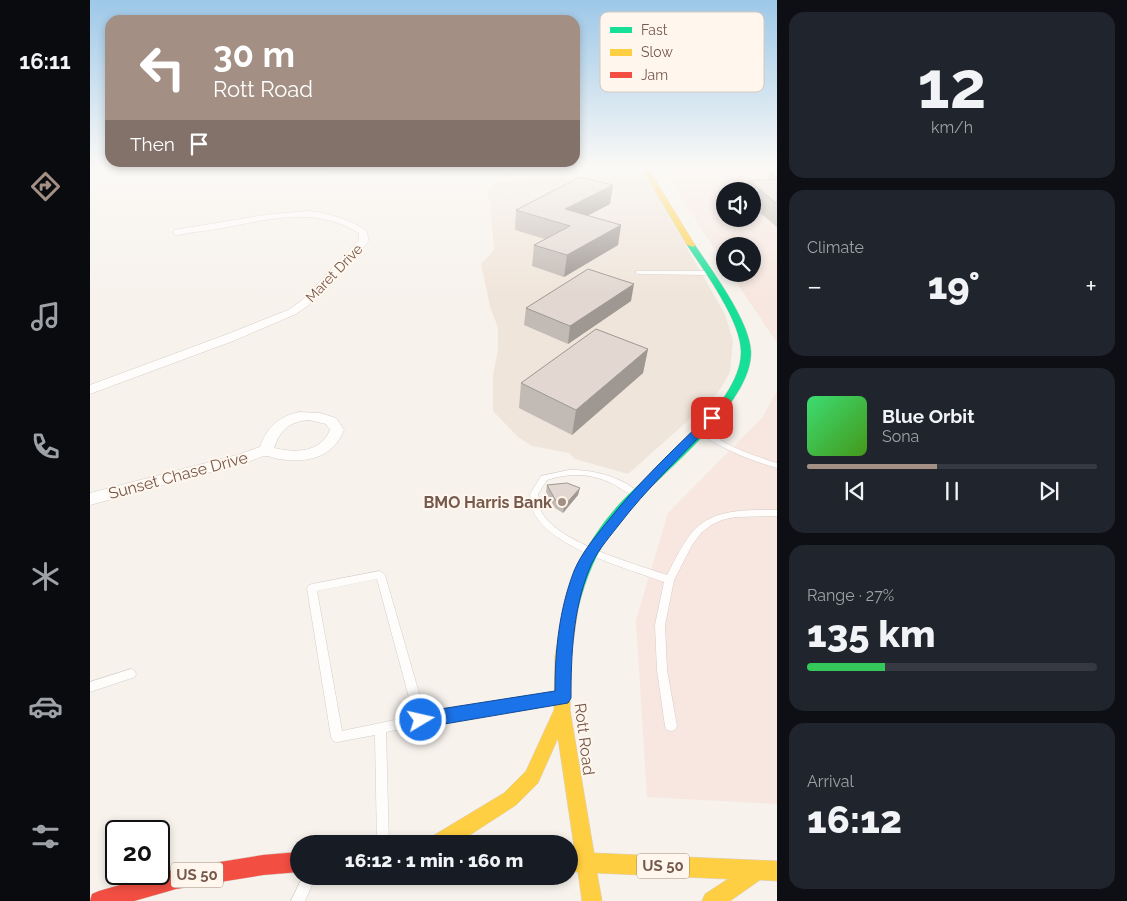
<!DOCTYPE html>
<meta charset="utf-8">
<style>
:root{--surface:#171b24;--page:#20242c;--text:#f1f3f6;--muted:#9ea1a6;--line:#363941;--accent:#a38f84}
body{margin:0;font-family:Raleway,sans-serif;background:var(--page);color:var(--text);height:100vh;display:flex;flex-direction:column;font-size:19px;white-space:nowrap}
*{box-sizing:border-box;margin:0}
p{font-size:16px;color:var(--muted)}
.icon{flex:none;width:28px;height:28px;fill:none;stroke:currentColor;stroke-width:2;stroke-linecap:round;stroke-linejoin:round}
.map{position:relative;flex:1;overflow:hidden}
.sheet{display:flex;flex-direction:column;gap:12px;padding:12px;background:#0d0f14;width:350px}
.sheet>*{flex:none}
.hud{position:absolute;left:15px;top:15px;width:475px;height:152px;border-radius:15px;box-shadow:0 2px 8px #0003;background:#a38f84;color:#fff;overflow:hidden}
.tools{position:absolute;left:626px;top:182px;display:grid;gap:10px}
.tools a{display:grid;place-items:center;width:45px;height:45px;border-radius:50%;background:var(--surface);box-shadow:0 2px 8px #0003;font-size:25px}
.speed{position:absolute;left:15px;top:820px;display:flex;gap:10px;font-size:25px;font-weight:700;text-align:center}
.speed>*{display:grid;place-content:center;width:65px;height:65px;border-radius:50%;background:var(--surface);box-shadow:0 2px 8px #0003;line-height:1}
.speed .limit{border:2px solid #111;border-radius:8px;background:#fff;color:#111}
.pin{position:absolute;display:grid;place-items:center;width:42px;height:42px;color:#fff;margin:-21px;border-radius:10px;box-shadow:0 2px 8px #0006}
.me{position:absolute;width:55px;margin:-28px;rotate:81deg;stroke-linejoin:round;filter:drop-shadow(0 0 4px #0008)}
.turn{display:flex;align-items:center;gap:18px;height:105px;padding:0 25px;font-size:22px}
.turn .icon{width:65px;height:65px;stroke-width:2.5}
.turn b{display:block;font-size:35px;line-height:42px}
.then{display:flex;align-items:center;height:48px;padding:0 25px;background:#0003;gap:10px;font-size:19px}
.big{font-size:38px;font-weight:800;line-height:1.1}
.sheet .card{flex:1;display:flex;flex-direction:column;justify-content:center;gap:8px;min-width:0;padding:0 18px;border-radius:15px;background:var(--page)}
.sheet .dial{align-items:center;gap:0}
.dial b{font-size:65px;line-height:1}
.song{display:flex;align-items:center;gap:15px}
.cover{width:60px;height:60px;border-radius:8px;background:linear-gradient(135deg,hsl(140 70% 55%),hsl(100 70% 35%))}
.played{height:5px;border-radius:2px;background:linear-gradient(90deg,var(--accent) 45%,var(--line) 45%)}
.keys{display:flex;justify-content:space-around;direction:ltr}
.heat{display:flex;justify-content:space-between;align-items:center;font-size:28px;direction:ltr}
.charge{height:8px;border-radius:4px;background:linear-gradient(90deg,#34c759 27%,var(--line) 0)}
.trip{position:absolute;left:200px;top:835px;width:288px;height:50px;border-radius:25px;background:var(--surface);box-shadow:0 2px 8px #0003;font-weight:800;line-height:50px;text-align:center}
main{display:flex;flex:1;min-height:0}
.dock{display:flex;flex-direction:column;width:90px;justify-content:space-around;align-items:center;background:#090b0e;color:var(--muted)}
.dock .icon{width:35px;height:35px}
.dock .current{color:var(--accent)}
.dock b{font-size:22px;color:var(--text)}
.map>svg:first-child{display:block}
</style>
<main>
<nav class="dock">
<b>16:11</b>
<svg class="icon current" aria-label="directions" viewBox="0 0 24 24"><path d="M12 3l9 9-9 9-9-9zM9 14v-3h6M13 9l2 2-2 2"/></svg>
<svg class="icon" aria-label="music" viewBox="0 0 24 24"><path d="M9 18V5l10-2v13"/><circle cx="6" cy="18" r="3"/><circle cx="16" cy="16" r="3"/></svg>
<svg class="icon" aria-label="phone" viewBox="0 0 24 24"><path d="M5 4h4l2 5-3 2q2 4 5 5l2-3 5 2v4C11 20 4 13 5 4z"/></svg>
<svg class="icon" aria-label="climate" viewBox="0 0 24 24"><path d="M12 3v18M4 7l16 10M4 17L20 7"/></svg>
<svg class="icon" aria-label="car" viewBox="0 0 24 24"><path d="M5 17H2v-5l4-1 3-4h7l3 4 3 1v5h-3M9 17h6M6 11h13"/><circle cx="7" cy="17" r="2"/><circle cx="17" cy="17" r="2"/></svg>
<svg class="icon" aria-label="filters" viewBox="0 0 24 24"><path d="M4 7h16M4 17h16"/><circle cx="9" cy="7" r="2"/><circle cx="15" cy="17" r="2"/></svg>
</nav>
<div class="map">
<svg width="687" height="901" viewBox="0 0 687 901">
<rect width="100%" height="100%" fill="#f7f2ec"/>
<polygon fill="#f0e5da" points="555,175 635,314 643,340 640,372 631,388 620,401 538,474 485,459 479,453 442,446 428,437 403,411 403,375 408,350 408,328 400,306 391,264 404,250 400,202 396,192 405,183 434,179"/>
<g fill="#f7e7e0" fill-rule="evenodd">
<path d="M572,168H687V343L641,274H662V246H635V265ZM635,191H662V219H635Z"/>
<polygon points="687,391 687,804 557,797 546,620 578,513 672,418"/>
</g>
<polygon fill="#e5eed7" points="0,168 457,168 459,177 0,169"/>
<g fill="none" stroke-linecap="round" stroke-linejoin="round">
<defs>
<g id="lane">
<polygon points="594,168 598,168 606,182 604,182"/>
<polygon points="687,169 687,171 640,172 638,171 640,170"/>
<polygon points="546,271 619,271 622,273 619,275 548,274 546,273"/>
<path d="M608,428C617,428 625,437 632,441C649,451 668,457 687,463V468C659,460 632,449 608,432L607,430Z"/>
<path d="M479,470C501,469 534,477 550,494L549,496C540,497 530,487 521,483C500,473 479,473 457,480L448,494C449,500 449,507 452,513C471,544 543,563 577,575C585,560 593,542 605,529C626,508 660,510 687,510V516L645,517L632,520L621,525L611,533L602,545L584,580L575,625L577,670L587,726L585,730L581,731L577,730L575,726L567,670L565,625L574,582C539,569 461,548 444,513C441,507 441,500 440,494L451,476Z"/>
<path d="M290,571L293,573L295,575L335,714L467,693L471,695L472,698L471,701L467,703L331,725L296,732L299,844H287L285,735L247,742L243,741L241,737L217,588L219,585L222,584ZM287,579L324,716L252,731L227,591Z"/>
<polygon points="41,669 45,671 46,674 45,677 0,692 0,682"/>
<polygon points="213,876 226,876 215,901 201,901"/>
</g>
<g id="street">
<path d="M220,211C241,214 258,219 276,230L279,241L219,305L206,314L143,341L0,394V385L135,335L198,310L211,301L269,240V233C224,206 181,219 133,228C118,231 102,232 87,235L84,234V230L181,214Z"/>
<path d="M209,412L230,413L246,418L254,430C242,459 217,463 188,459C184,458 180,456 176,456C170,456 163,461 157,462L0,505V493L147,455L170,447C177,427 188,417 209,412ZM219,420L236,424L240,430C230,453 206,453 184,448C190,430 200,421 219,420Z"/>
</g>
<path id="fast" d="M598,243L605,245C622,271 660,321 661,352C662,408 561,480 527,523C507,550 496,577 488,609L486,613L481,615L476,613L474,609C483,571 499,539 525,509C559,469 650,407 651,353C652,322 614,271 597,245Z"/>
<g id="slow">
<polygon points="552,168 558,168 605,245 604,247 597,245"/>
<polygon points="481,603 486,605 488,609 481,656 480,710 504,853 687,861 687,881 670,880 640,901 612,901 615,894 638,879 507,873 512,901 492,901 488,872 479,872 479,852 485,853 468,738 448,783 426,805 366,844 339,844 341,837 414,793 436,771 464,710 465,656 474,609 476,605"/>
</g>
<polygon id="jam" points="209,852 209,872 173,875 86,889 44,901 0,901 2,894 9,891 86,869 173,855"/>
</defs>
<use href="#lane" stroke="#d6cec8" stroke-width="1"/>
<use href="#street" stroke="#d6cec8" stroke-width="1"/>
<use href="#fast" stroke="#d7cec8" stroke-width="1"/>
<use href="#slow" stroke="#d7cec8" stroke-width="1"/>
<use href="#jam" stroke="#d7cec8" stroke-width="1"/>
<polyline stroke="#dad2cf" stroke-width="2" stroke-dasharray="0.5 2" stroke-linecap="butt" points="377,168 384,168"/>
<use href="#lane" fill="#fefdfc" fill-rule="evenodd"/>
<use href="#street" fill="#fefdfc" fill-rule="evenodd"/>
<use href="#fast" fill="#16e098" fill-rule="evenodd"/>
<use href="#slow" fill="#ffcf43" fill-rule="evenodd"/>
<use href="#jam" fill="#f24e42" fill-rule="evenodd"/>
</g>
<g fill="#c2bab4">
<polygon points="680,173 687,173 687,227 662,206 662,191 655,191 659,180 678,180"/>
<polygon points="523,185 520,204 497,216 531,225 528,245 474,277 442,266 444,245 455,239 425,230 426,210"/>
<polygon points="541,301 478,344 434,325 436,308"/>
<polygon points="558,349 553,373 482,435 429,408 431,383"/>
<polygon points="457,485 488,495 473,513 465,508 456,492"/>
</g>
<g fill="#9e9792">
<polygon points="523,185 520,204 478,226 475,209"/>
<polygon points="531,225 528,245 474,277 477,255"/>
<polygon points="544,284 541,301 478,344 480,326"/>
<polygon points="558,349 553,373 482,435 486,410"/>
<polygon points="490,488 488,495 473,513 474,506"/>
</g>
<g fill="#e2d8d1" stroke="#9e9792">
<polygon points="680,173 687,173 687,178"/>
<polygon points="490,177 523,185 475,209 531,225 477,255 444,245 480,226 426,210"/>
<polygon points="659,180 687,180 687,204"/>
<polygon points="498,269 544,284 480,326 436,308"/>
<polygon points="506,329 558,349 486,410 431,383"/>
<polygon points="477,483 490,488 474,506 466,501 457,485"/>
</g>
<linearGradient id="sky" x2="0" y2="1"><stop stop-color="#9dc8e8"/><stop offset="0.57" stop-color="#fbf9f6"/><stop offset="1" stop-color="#fbf9f6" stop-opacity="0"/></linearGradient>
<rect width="687" height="294" fill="url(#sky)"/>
<path fill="#1a73e8" stroke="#114b97" d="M622,415L626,416L627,418L626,420C592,455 557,488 528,526C517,540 505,554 499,570C483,610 481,655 481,698L478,703L331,728L325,726L322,720L325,715L331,712L465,691C465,651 469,610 484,571C492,552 505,537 518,521C548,483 583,450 618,416Z"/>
<circle fill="#a38f84" stroke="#fff7ee" stroke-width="2" cx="472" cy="502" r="5"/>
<g text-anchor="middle" stroke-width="4" stroke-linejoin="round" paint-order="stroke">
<g font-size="14" fill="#76594c" stroke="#fff7ee">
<text transform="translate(244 273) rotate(-46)" y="5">Maret Drive</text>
</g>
<g fill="#fff7ee" stroke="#9f887d" stroke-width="1">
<rect x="547" y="853.5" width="52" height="25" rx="4"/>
<rect x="81" y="862.5" width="52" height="25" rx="4"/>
</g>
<g font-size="15" font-weight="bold" fill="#76594c">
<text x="573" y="871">US 50</text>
<text x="107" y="880">US 50</text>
</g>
<g font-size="16" fill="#76594c" stroke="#fff7ee">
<text transform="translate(88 475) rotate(-15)" y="6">Sunset Chase Drive</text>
<text transform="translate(495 739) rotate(83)" y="6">Rott Road</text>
</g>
<g font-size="16" font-weight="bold" fill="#76594c" stroke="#fff7ee" text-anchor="end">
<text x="462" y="508">BMO Harris Bank</text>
</g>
</g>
<rect x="510" y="12" width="164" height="80" rx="8" fill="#fff7ee" stroke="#d6c8bd" stroke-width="1"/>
<rect x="520" y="27" width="22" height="6" fill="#16e098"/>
<rect x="520" y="49" width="22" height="7" fill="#ffcf43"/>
<rect x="520" y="72" width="22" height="6" fill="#f24e42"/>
<g font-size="14" fill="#76594c">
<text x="551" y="35">Fast</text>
<text x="551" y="57">Slow</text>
<text x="551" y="80">Jam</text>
</g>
</svg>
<div class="tools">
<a><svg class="icon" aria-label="sound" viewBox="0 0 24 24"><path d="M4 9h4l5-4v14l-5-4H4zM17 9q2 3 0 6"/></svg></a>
<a><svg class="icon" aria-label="search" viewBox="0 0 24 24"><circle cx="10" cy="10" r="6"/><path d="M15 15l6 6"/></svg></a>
</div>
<div class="speed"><div class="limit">20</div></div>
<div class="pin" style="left:622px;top:418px;background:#d93025"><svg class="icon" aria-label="arrive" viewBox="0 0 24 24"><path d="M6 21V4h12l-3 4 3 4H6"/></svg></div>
<svg class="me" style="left:331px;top:720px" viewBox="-20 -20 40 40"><circle r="17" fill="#1a73e8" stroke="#fff" stroke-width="3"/><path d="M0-11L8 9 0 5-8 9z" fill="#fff"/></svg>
<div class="trip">16:12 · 1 min · 160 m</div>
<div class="hud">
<div class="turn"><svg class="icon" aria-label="left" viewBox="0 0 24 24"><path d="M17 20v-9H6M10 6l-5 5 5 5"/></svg><div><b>30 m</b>Rott Road</div></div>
<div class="then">Then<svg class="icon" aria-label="arrive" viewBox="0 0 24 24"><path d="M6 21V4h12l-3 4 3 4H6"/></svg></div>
</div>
</div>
<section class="sheet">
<div class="card dial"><b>12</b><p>km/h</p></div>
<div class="card"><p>Climate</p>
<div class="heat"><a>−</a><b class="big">19°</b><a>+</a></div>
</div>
<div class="card">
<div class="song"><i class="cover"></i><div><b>Blue Orbit</b><p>Sona</p></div></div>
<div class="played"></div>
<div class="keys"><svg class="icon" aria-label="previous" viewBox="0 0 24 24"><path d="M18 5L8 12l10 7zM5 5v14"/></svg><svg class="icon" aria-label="pause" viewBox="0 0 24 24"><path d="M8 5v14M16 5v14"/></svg><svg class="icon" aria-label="next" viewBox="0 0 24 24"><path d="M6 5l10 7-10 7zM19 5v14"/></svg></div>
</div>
<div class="card"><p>Range · 27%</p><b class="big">135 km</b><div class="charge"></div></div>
<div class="card"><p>Arrival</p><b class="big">16:12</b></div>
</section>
</main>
